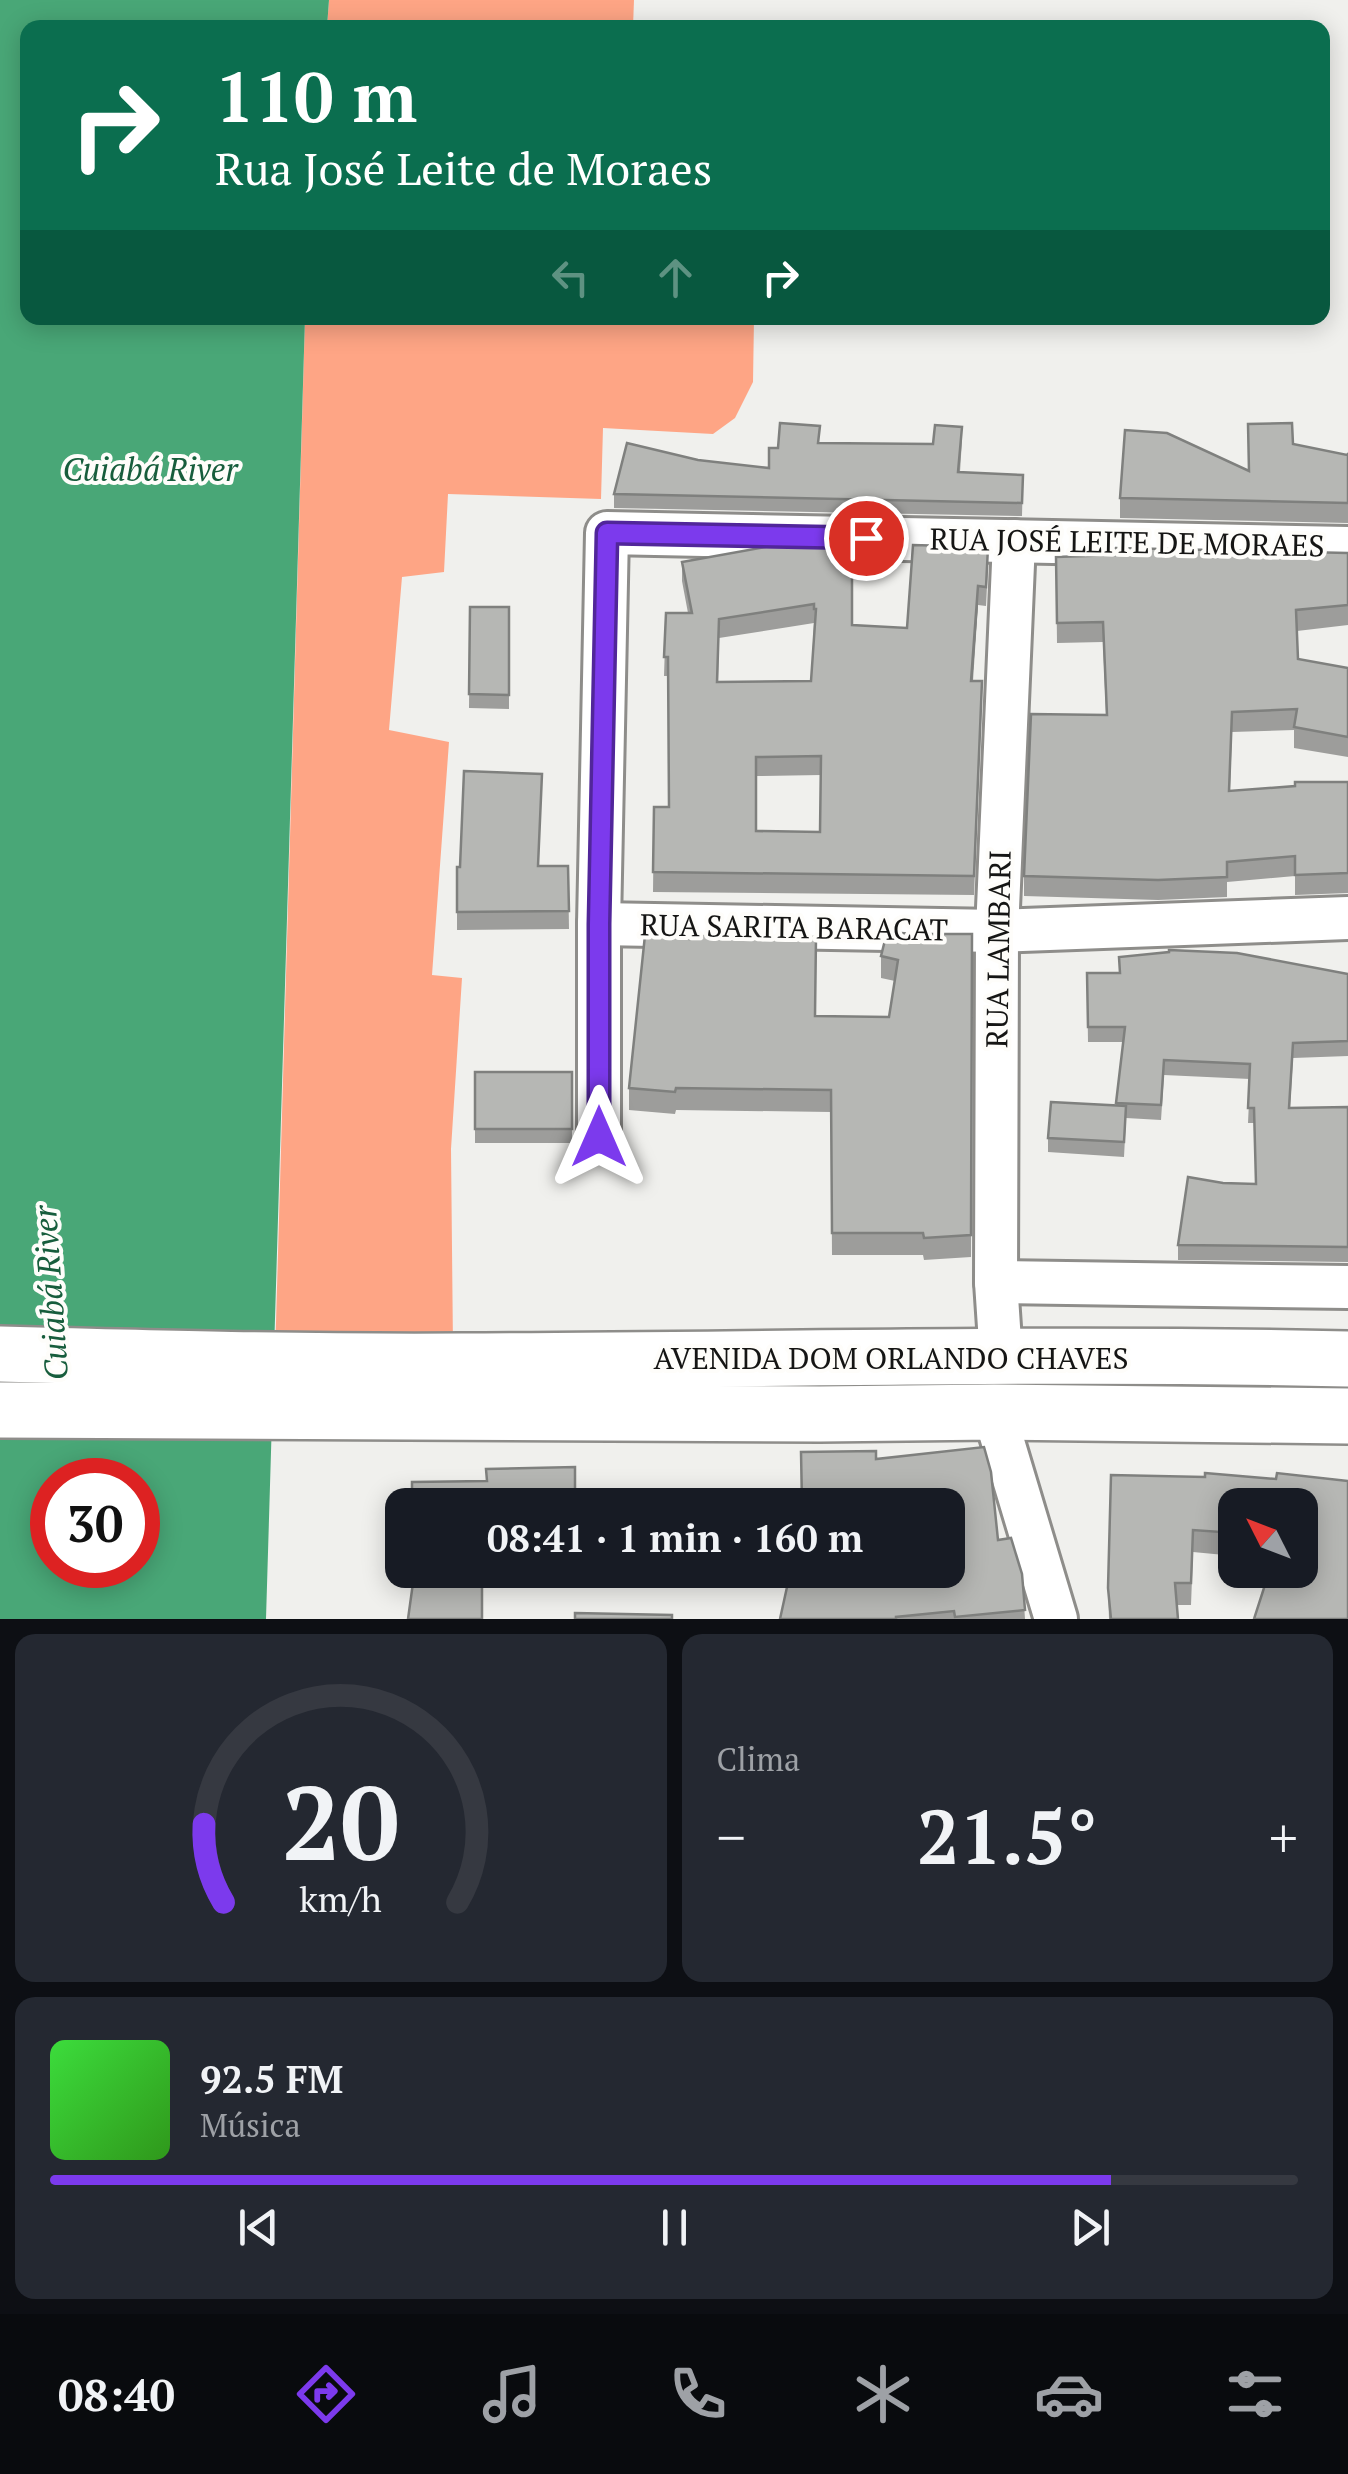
<!DOCTYPE html>
<html lang="pt">
<meta charset="utf-8">
<style>
:root{--surface:#171b24;--page:#242831;--text:#f1f3f6;--muted:#9ea1a6;--line:#363941;--accent:#7c3aed}
body{margin:0;font-family:"PT Serif",serif;background:var(--page);color:var(--text);height:100vh;display:flex;flex-direction:column;font-size:38px;white-space:nowrap}
*{box-sizing:border-box;margin:0}
p{font-size:32px;color:var(--muted)}
.icon{flex:none;width:55px;height:55px;fill:none;stroke:currentColor;stroke-width:2;stroke-linecap:round;stroke-linejoin:round}
.map{position:relative;height:1619px;overflow:hidden}
.details{display:flex;flex-direction:column;gap:15px;padding:15px;background:#0d0f14;flex:1}
.details>*{flex:none}
.banner{position:absolute;left:20px;top:20px;width:1310px;height:305px;border-radius:20px;box-shadow:0 5px 25px #0003;background:#0b6e4f;color:#fff;overflow:hidden}
.needle{width:65px;rotate:312deg}
.controls{position:absolute;left:1218px;top:1488px;display:grid;gap:20px}
.controls a{display:grid;place-items:center;width:100px;height:100px;border-radius:20px;background:var(--surface);box-shadow:0 5px 25px #0003;font-size:50px}
.speed{position:absolute;left:30px;top:1458px;display:flex;gap:20px;font-size:50px;font-weight:700;text-align:center}
.speed>*{display:grid;place-content:center;width:130px;height:130px;border-radius:50%;background:var(--surface);box-shadow:0 5px 25px #0003;line-height:1}
.speed .limit{border:15px solid #d22;background:#fff;color:#111}
.pin{position:absolute;display:grid;place-items:center;width:85px;height:85px;color:#fff;margin:-42px;border:5px solid #fff;border-radius:50%;box-shadow:0 2px 10px #0007}
.me{position:absolute;width:110px;margin:-55px;rotate:0deg;stroke-linejoin:round;filter:drop-shadow(0 0 8px #0008)}
.turn{display:flex;align-items:center;gap:35px;height:210px;padding:0 30px;font-size:45px}
.turn .icon{width:130px;height:130px;stroke-width:2.5}
.turn b{display:block;font-size:70px;line-height:85px}
.lanes{display:flex;align-items:center;height:95px;padding:0 30px;background:#0003;justify-content:center;gap:50px;direction:ltr}
.lanes .off{opacity:.35}
.big{font-size:75px;font-weight:700;line-height:1.1}
.details .card{flex:1;display:flex;flex-direction:column;justify-content:center;gap:15px;min-width:0;padding:0 35px;border-radius:20px;background:var(--page)}
.details .dial{align-items:center;gap:0}
.dial svg{height:260px;overflow:visible;fill:none;stroke:var(--line);stroke-width:7;stroke-linecap:round;text-anchor:middle}
.dial text{fill:var(--text);stroke:none}
.song{display:flex;align-items:center;gap:30px}
.cover{width:120px;height:120px;border-radius:15px;background:linear-gradient(135deg,hsl(120 70% 55%),hsl(110 70% 35%))}
.played{height:10px;border-radius:5px;background:linear-gradient(90deg,var(--accent) 85%,var(--line) 85%)}
.keys{display:flex;justify-content:space-around;direction:ltr}
.heat{display:flex;justify-content:space-between;align-items:center;font-size:55px;direction:ltr}
.details .tiles{flex:1;display:grid;gap:15px;grid-template-columns:1fr 1fr}
.card:last-child{grid-column:span 2}
.trip{position:absolute;left:385px;top:1488px;width:580px;height:100px;border-radius:20px;background:var(--surface);box-shadow:0 5px 25px #0003;font-weight:700;line-height:100px;text-align:center}
.tab-bar{display:flex;height:160px;justify-content:space-around;align-items:center;background:#090b0e;color:var(--muted)}
.tab-bar .icon{width:70px;height:70px}
.tab-bar .selected{color:var(--accent)}
.tab-bar b{font-size:45px;color:var(--text)}
.map>svg:first-child{display:block}
</style>
<div class="map">
<svg width="1348" height="1619" viewBox="0 0 1348 1619">
<rect width="100%" height="100%" fill="#f0f0ed"/>
<g fill="#fea585">
<polygon points="329,0 634,0 633,27 327,28"/>
<polygon points="305,318 754,318 753,382 735,418 713,434 603,428 601,499 448,494 444,572 402,577 389,730 449,742 432,975 462,978 451,1149 453,1348 275,1357"/>
</g>
<path fill="#49a777" fill-rule="evenodd" d="M0,0H329L327,27L28,28V318H305L266,1619H0ZM52,1480H138V1565H52Z"/>
<g fill="none" stroke-linecap="round" stroke-linejoin="round">
<defs>
<g id="minor">
<polyline points="599,924 997,931 1348,918"/>
<polyline points="599,1137 599,924 607,533 1348,548"/>
<polyline points="996,1282 1348,1287"/>
<polyline points="1001,1357 996,1282 997,931 1014,541"/>
<polyline points="994,1412 1056,1619"/>
</g>
<g id="major">
<path d="M0,1354C154,1358 308,1362 462,1361C757,1360 1053,1352 1348,1359"/>
<polyline points="0,1410 820,1414 994,1412 1348,1416"/>
</g>
</defs>
<use href="#minor" stroke="#8e8d8a" stroke-width="48"/>
<use href="#major" stroke="#8e8d8a" stroke-width="60"/>
<use href="#minor" stroke="#fff" stroke-width="42"/>
<use href="#major" stroke="#fff" stroke-width="55"/>
</g>
<g fill="#9d9d9b" fill-rule="evenodd">
<polygon points="962,440 960,472 1023,475 1022,516 614,508 614,494 698,460 769,468 820,443 933,444"/>
<polygon points="1293,444 1347,455 1348,454 1348,523 1120,518 1120,498 1248,471"/>
<path d="M787,543L852,625L907,628L988,566L986,606L978,605L973,681L982,700L974,895L653,892L654,807H669L668,676H664L666,613H688L682,581V562ZM814,623L811,681L718,682L719,638ZM821,775L820,832L756,831V776Z"/>
<polygon points="1348,553 1348,625 1297,631 1298,659 1348,668 1348,757 1294,748 1294,730 1232,732 1230,791 1348,782 1348,893 1295,895 1295,876 1227,882 1227,897 1158,900 1024,896 1024,876 1106,715 1103,642 1057,643 1056,557"/>
<polygon points="470,607 509,607 509,709 469,708"/>
<polygon points="568,866 569,929 457,930 457,867"/>
<polygon points="915,934 972,934 971,1257 924,1260 923,1255 832,1255 831,1112 676,1110 675,1114 629,1110 629,1088 815,1016 889,1017 895,981 881,978 881,956"/>
<polygon points="1119,957 1348,974 1348,1056 1293,1058 1290,1108 1348,1107 1348,1262 1178,1260 1178,1245 1223,1183 1256,1184 1254,1123 1248,1123 1250,1079 1164,1075 1161,1120 1126,1118 1124,1157 1048,1152 1048,1138 1116,1106 1123,1042 1088,1042 1087,973 1119,973"/>
<rect x="475" y="1072" width="97" height="71"/>
<polygon points="984,1447 991,1472 998,1540 1011,1538 1022,1574 1025,1619 780,1619 789,1578 813,1584 814,1570 948,1570 948,1505 802,1505 801,1452 876,1451 876,1459"/>
<polygon points="1111,1475 1300,1505 1235,1505 1235,1556 1193,1552 1191,1605 1177,1605 1178,1619 1109,1619 1108,1588"/>
</g>
<polygon fill="#7f807e" points="978,586 978,605 971,700 971,681"/>
<g fill="#b6b7b4" stroke="#7f807e" stroke-width="2.5" fill-rule="evenodd">
<polygon points="780,423 820,426 818,443 933,444 935,425 962,427 958,472 1023,475 1022,503 614,494 627,443 698,460 769,468 769,448 778,448"/>
<polygon points="1292,423 1293,444 1347,455 1348,454 1348,503 1120,498 1125,430 1167,433 1249,471 1248,424"/>
<path d="M787,543L852,544V625L907,628L913,545L988,547L986,587L978,586L971,681H982L974,876L653,872L654,807H669L668,657H664L666,613H692L682,562ZM814,604V609H816L811,681L717,682L719,619ZM821,756L820,832L756,831V757Z"/>
<polygon points="1116,548 1348,553 1348,605 1296,610 1298,659 1348,668 1348,737 1294,727 1297,709 1232,712 1229,791 1295,786 1295,782 1348,782 1348,873 1295,875 1295,856 1227,862 1227,877 1158,880 1024,876 1031,714 1107,715 1103,622 1057,623 1056,557 1115,555"/>
<polygon points="470,607 509,607 509,695 469,694"/>
<polygon points="464,771 542,774 538,866 568,866 569,911 457,912 457,867 460,867"/>
<polygon points="887,932 915,934 972,934 971,1235 924,1238 923,1233 832,1233 831,1090 676,1088 675,1092 629,1088 645,935 689,939 689,936 816,937 815,1016 889,1017 898,960 881,956"/>
<polygon points="1169,950 1237,953 1348,974 1348,1041 1293,1043 1289,1108 1348,1107 1348,1247 1178,1245 1188,1177 1223,1183 1256,1184 1254,1108 1248,1108 1250,1064 1164,1060 1161,1105 1116,1103 1125,1027 1088,1027 1087,973 1120,973 1119,957 1169,952"/>
<rect x="475" y="1072" width="97" height="57"/>
<polygon points="1051,1102 1126,1106 1124,1142 1048,1138"/>
<polygon points="984,1447 991,1472 998,1540 1011,1538 1022,1574 1025,1610 955,1617 954,1611 896,1617 896,1619 780,1619 789,1578 813,1584 814,1570 948,1570 948,1505 802,1504 801,1452 876,1451 876,1459"/>
<polygon points="575,1467 575,1505 412,1505 412,1482 487,1481 486,1469"/>
<polygon points="1205,1473 1276,1479 1277,1473 1348,1481 1348,1619 1254,1619 1264,1588 1266,1570 1300,1570 1300,1505 1235,1505 1235,1533 1193,1530 1191,1583 1175,1583 1178,1619 1111,1619 1108,1588 1111,1475 1205,1477"/>
<polygon points="413,1570 482,1570 482,1619 408,1619 413,1583"/>
<polygon points="575,1613 672,1615 672,1619 575,1619"/>
</g>
<g fill="none" stroke-linecap="round" stroke-linejoin="round">
<defs>
<polyline id="route" points="599,1137 599,924 607,533 866,538"/>
</defs>
<use href="#route" stroke="#51269a" stroke-width="25"/>
<use href="#route" stroke="#7c3aed" stroke-width="18"/>
</g>
<g text-anchor="middle" stroke-width="8" stroke-linejoin="round" paint-order="stroke">
<g font-size="30" fill="#151514" stroke="#fefdfa">
<text transform="translate(1127 543) rotate(1)" y="10">RUA JOSÉ LEITE DE MORAES</text>
<text transform="translate(794 928) rotate(1)" y="10">RUA SARITA BARACAT</text>
<text transform="translate(999 949) rotate(-89)" y="10">RUA LAMBARI</text>
<text x="891" y="1369">AVENIDA DOM ORLANDO CHAVES</text>
</g>
<g font-size="32" font-style="italic" fill="#175d3c" stroke="#fefdfa">
<text x="150" y="481">Cuiabá River</text>
<text transform="translate(51 1293) rotate(-94)" y="11">Cuiabá River</text>
</g>
</g>
</svg>
<div class="controls">
<a><svg class="needle" viewBox="-14 -14 28 28"><path d="M0-13l5 13h-10z" fill="#e53935"/><path d="M0 13l5-13h-10z" fill="#9ea1a6"/></svg></a>
</div>
<div class="speed"><div class="limit">30</div></div>
<div class="pin" style="left:866px;top:538px;background:#d93025"><svg class="icon" aria-label="arrive" viewBox="0 0 24 24"><path d="M6 21V4h12l-3 4 3 4H6"/></svg></div>
<svg class="me" style="left:599px;top:1137px" viewBox="-20 -20 40 40"><path d="M0-17L14 15 0 8-14 15z" fill="#7c3aed" stroke="#fff" stroke-width="4"/></svg>
<div class="trip">08:41 · 1 min · 160 m</div>
<div class="banner">
<div class="turn"><svg class="icon" aria-label="right" viewBox="0 0 24 24"><path d="M7 20v-9h11M14 6l5 5-5 5"/></svg><div><b>110 m</b>Rua José Leite de Moraes</div></div>
<div class="lanes"><svg class="icon off" aria-label="left" viewBox="0 0 24 24"><path d="M17 20v-9H6M10 6l-5 5 5 5"/></svg><svg class="icon off" aria-label="ahead" viewBox="0 0 24 24"><path d="M12 20V5M6 11l6-6 6 6"/></svg><svg class="icon" aria-label="right" viewBox="0 0 24 24"><path d="M7 20v-9h11M14 6l5 5-5 5"/></svg></div>
</div>
</div>
<section class="details">
<div class="tiles">
<div class="card dial"><svg viewBox="0 0 100 80">
<path d="M14 69A42 42 0 1 1 86 69"/>
<path d="M14 69A42 42 0 0 1 8 45" stroke="#7c3aed"/>
<text x="50" y="56" font-size="32" font-weight="700">20</text>
<text x="50" y="72" font-size="11">km/h</text>
</svg></div>
<div class="card"><p>Clima</p>
<div class="heat"><a>−</a><b class="big">21.5°</b><a>+</a></div>
</div>
<div class="card">
<div class="song"><i class="cover"></i><div><b>92.5 FM</b><p>Música</p></div></div>
<div class="played"></div>
<div class="keys"><svg class="icon" aria-label="previous" viewBox="0 0 24 24"><path d="M18 5L8 12l10 7zM5 5v14"/></svg><svg class="icon" aria-label="pause" viewBox="0 0 24 24"><path d="M8 5v14M16 5v14"/></svg><svg class="icon" aria-label="next" viewBox="0 0 24 24"><path d="M6 5l10 7-10 7zM19 5v14"/></svg></div>
</div>
</div>
</section>
<nav class="tab-bar">
<b>08:40</b>
<svg class="icon selected" aria-label="directions" viewBox="0 0 24 24"><path d="M12 3l9 9-9 9-9-9zM9 14v-3h6M13 9l2 2-2 2"/></svg>
<svg class="icon" aria-label="music" viewBox="0 0 24 24"><path d="M9 18V5l10-2v13"/><circle cx="6" cy="18" r="3"/><circle cx="16" cy="16" r="3"/></svg>
<svg class="icon" aria-label="phone" viewBox="0 0 24 24"><path d="M5 4h4l2 5-3 2q2 4 5 5l2-3 5 2v4C11 20 4 13 5 4z"/></svg>
<svg class="icon" aria-label="climate" viewBox="0 0 24 24"><path d="M12 3v18M4 7l16 10M4 17L20 7"/></svg>
<svg class="icon" aria-label="car" viewBox="0 0 24 24"><path d="M5 17H2v-5l4-1 3-4h7l3 4 3 1v5h-3M9 17h6M6 11h13"/><circle cx="7" cy="17" r="2"/><circle cx="17" cy="17" r="2"/></svg>
<svg class="icon" aria-label="filters" viewBox="0 0 24 24"><path d="M4 7h16M4 17h16"/><circle cx="9" cy="7" r="2"/><circle cx="15" cy="17" r="2"/></svg>
</nav>
